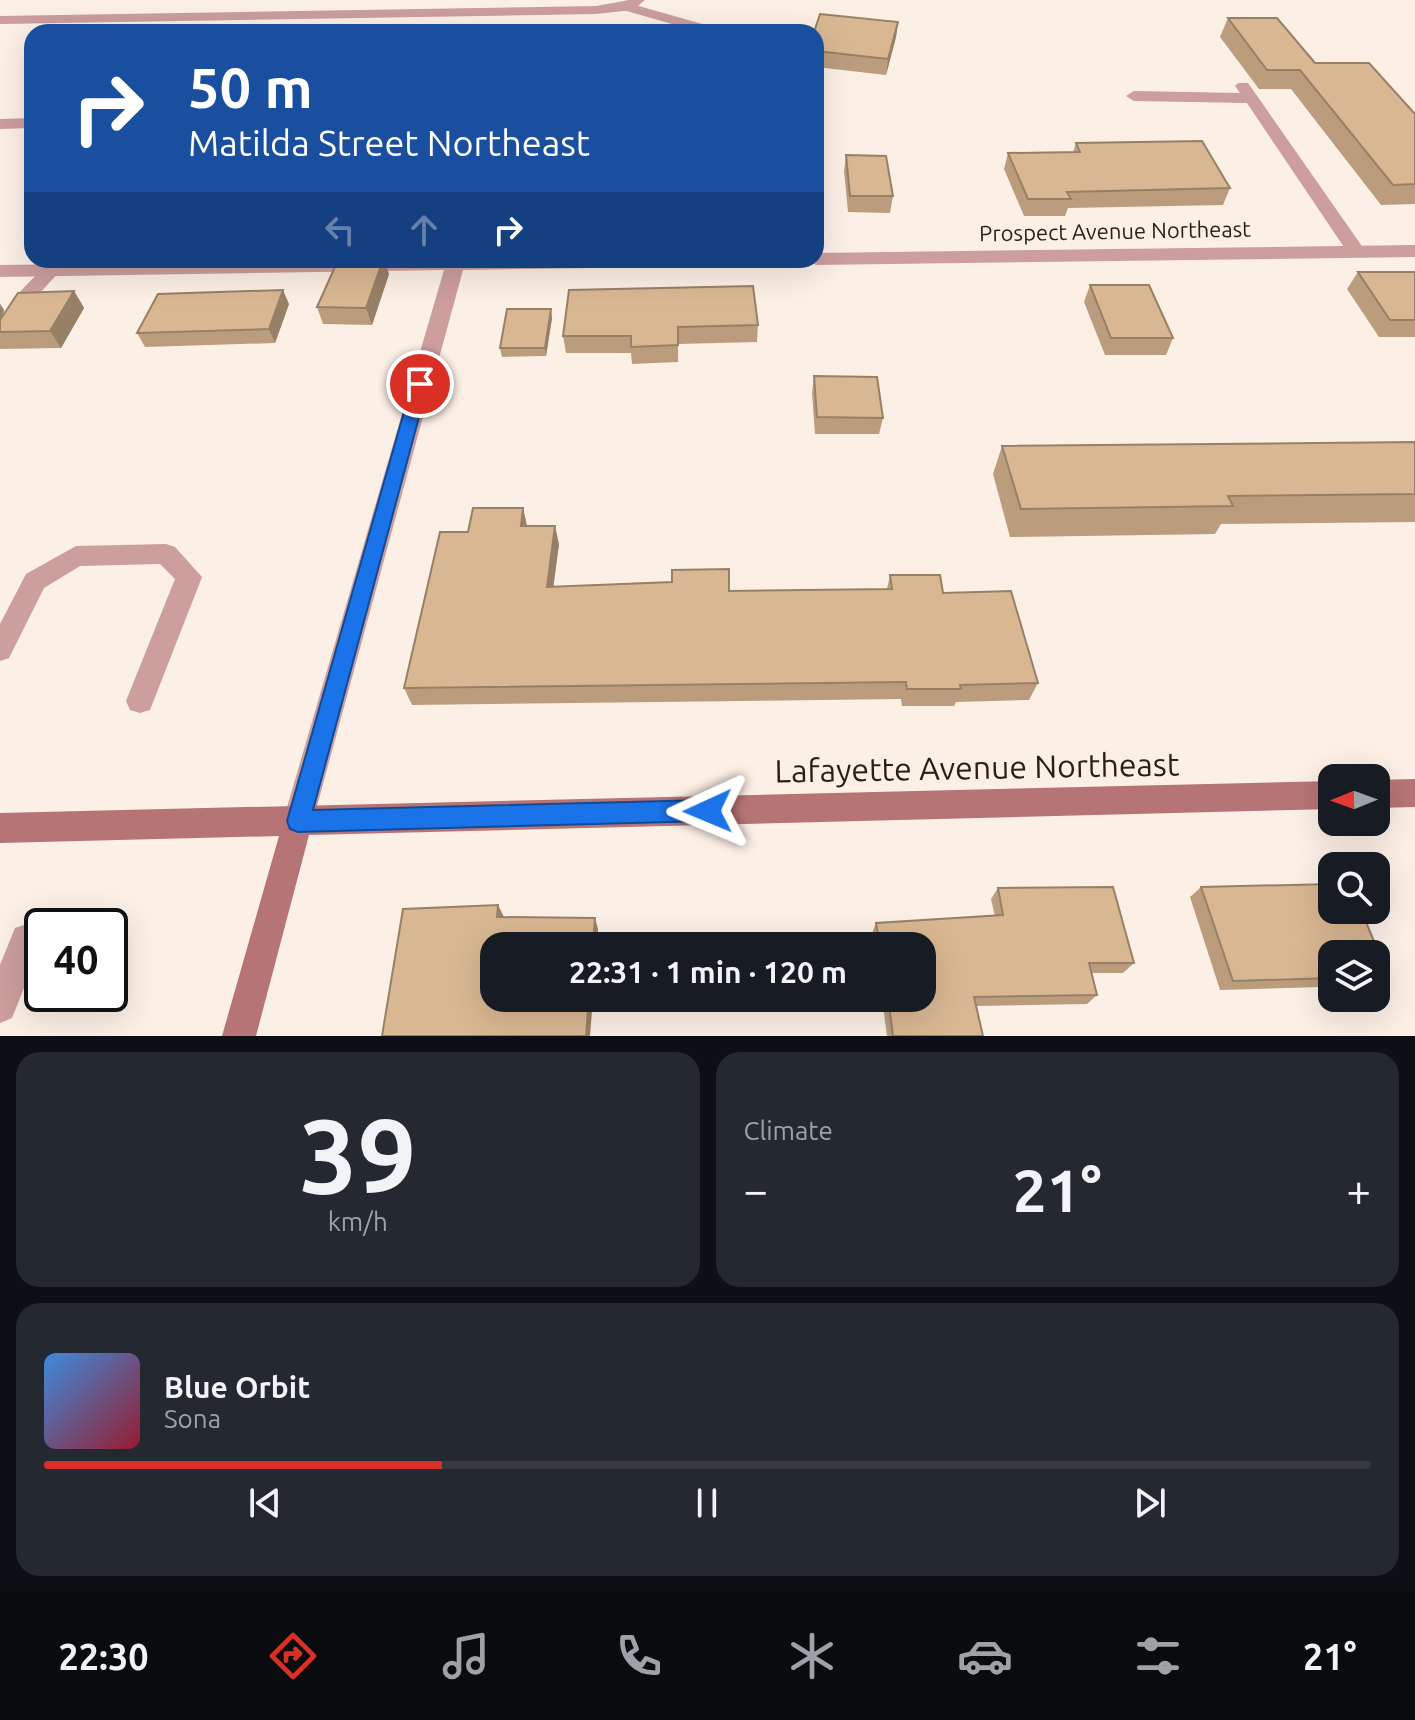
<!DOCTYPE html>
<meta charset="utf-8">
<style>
:root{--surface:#171b24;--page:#242831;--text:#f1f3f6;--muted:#9ea1a6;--line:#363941;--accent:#d93025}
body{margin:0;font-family:Ubuntu,sans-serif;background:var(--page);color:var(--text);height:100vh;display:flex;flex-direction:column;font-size:30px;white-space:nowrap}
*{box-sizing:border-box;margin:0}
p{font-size:26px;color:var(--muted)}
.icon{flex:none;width:44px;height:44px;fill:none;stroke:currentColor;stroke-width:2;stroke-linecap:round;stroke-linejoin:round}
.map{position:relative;height:1036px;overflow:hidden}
.details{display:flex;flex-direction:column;gap:16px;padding:16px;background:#0d0f14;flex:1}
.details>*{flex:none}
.top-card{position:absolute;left:24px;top:24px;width:800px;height:244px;border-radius:24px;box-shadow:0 8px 32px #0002;background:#1a4fa0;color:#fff;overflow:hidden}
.needle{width:52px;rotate:269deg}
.fabs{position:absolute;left:1318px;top:764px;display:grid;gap:16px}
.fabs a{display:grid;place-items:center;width:72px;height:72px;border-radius:16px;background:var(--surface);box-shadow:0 8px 32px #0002;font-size:40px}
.speed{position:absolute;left:24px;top:908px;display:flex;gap:16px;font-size:40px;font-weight:700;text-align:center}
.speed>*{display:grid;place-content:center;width:104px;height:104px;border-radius:50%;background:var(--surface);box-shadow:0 8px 32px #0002;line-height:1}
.speed .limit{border:4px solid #111;border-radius:12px;background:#fff;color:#111}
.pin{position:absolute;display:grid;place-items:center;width:68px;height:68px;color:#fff;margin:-34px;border:4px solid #fff;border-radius:50%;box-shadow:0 2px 8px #0007}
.me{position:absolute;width:88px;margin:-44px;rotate:269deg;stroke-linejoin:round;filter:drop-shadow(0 0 6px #0008)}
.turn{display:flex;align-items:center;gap:28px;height:168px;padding:0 32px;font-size:36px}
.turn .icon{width:104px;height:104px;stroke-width:2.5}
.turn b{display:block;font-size:56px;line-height:68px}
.lanes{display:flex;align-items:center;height:76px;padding:0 32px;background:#0003;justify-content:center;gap:40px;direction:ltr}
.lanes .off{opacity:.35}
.big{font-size:60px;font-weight:700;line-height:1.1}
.details .card{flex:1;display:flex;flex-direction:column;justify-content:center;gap:12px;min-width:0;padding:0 28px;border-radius:24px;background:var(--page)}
.details .dial{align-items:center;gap:0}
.dial b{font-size:104px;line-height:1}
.song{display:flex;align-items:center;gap:24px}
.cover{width:96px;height:96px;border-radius:12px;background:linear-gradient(135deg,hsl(210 70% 55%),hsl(350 70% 35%))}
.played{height:8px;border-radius:4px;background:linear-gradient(90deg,var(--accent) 30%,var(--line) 30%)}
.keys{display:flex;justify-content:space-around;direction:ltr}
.heat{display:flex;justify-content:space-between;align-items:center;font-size:44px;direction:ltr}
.details .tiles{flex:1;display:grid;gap:16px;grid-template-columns:1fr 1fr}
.card:last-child{grid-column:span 2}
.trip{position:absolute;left:480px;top:932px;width:456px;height:80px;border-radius:24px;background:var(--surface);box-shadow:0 8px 32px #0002;font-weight:700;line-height:80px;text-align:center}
.tabs{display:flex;height:128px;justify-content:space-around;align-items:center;background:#090b0e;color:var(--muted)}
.tabs .icon{width:56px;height:56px}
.tabs .on{color:var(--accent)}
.tabs b{font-size:36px;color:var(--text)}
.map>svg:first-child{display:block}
</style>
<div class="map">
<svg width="1415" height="1036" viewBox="0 0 1415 1036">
<rect width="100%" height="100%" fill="#fcefe6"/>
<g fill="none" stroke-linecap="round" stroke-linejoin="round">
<g fill="#cc9e9e" fill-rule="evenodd">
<polygon points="628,3 720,29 722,32 700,32 623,10 621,7"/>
<polygon points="777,26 782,27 783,32 760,32"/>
<polygon points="1238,83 1248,83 1366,252 1364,256 1350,256 1247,103 1134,101 1126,96 1134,91 1240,93 1235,86"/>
<polygon points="32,118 32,128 0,129 0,119"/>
<path d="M51,265L60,271L28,306L7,339L0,341C0,307 22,290 44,267Z"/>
<polygon points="166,544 175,547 202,577 150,710 140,713 130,710 126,701 175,579 160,564 80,566 44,588 9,658 0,661 0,624 26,574 76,546"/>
<polygon points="27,924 39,928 42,943 12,1018 0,1023 0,965 15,928"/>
</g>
<g fill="#cc9e9e" fill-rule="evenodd">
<polygon points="629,0 645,0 633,10 596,14 0,24 0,16 596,6"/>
<polygon points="1415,245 1415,257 816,265 807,260 816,260 816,253"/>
<polygon points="353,260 740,260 731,266 463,270 313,821 309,831 298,836 287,831 283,821 444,270 0,277 0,265"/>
</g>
<g fill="#b67476" fill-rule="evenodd">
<polygon points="1415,779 1415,807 1376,808 1376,780"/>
<polygon points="1332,781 1332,809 309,835 256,1036 222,1036 279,836 0,843 0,813"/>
</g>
</g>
<g fill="#bb9d7e">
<polygon points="1228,18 1415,114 1415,204 1381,205 1291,89 1259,89 1220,37"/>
<polygon points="898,22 896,37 886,75 816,67 816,32"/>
<polygon points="1076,143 1230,188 1223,205 1068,208 1065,216 1024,216 1004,169 1008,153 1073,152"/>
<polygon points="846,155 893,196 890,213 848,212 844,171"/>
<polygon points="1358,272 1415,272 1415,337 1379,337 1347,289"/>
<polygon points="389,274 372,325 323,324 317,307"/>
<polygon points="1090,285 1173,338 1166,355 1105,355 1084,302"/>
<polygon points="569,290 758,325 757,342 678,344 678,362 632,364 631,353 566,353 563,336"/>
<polygon points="74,291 84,308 61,348 0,349 0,304 4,310 2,318"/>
<polygon points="289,304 275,343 145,347 137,333"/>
<polygon points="552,318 546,356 502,357 500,348"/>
<polygon points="814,376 883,418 879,434 815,434 812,393"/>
<polygon points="1415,442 1415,522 1221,524 1215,534 1010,537 993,474 1002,446"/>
<polygon points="523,508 527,526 559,544 553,586 729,591 887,589 890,575 943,593 1038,683 1029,700 956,702 954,706 902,706 901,699 412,705 404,688 468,532"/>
<polygon points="1201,887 1376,946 1363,954 1332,954 1332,955 1327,955 1332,968 1332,980 1320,987 1220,990 1190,897"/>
<polygon points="998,888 1134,963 1123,973 1091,973 1097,995 1087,1004 976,1006 983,1036 887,1036 882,998 922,998 922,946 874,946 872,933 876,923 995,916 991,899"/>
</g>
<g fill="#988066">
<polygon points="898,22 896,37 886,75 888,59"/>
<polygon points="383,260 385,260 389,274 372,325 366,308"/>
<polygon points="283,290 289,304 275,343 269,329"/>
<polygon points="74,291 84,308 61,348 50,331"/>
<polygon points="0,304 4,310 0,323"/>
<polygon points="551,309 552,318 546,356 545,348"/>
<polygon points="523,508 527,527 521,526"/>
<polygon points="555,526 559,544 551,605 547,587"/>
<polygon points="498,905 504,917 497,917"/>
<polygon points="595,918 598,929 597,946 593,946"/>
<polygon points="589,998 593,998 590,1036 586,1036"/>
</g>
<g fill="#d9b792" stroke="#988066" stroke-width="2">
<polygon points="820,14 898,22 888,59 816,51 816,32 814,32"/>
<polygon points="1228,18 1277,18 1315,63 1369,63 1415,114 1415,184 1393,185 1300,70 1267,70"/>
<polygon points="1202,141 1230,188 1067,192 1071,199 1028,199 1008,153 1080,152 1076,143"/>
<polygon points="846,155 886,156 893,196 850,196"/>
<polygon points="338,260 383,260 366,308 317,307"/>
<polygon points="1358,272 1415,272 1415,320 1390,320"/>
<polygon points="1090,285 1149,285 1173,338 1111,338"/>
<polygon points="753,286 758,325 678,327 678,345 631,347 631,336 563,336 569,290"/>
<polygon points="283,290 269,329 137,333 158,294"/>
<polygon points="74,291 50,331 0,332 0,320 18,293"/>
<polygon points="507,309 551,309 545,348 500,348"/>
<polygon points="814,376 877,377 883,418 817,417"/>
<polygon points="1415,442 1415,494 1228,496 1233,506 1021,509 1002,446"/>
<polygon points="473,508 523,508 521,526 555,526 547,587 672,582 672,570 729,569 729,591 892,589 890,575 940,575 943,593 1011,591 1038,683 960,685 961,689 907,689 906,682 404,688 440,532 468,532"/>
<polygon points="1332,884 1332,910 1361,910 1376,946 1323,946 1332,968 1332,978 1233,981 1201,887"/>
<polygon points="1113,887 1134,963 1089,963 1097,995 974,997 983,1036 893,1036 888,998 922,998 922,946 880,946 876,923 1003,915 998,888"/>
<polygon points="498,905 497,917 595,918 593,946 494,946 494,998 589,998 586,1036 382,1036 403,909"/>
</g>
<polygon fill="#1a73e8" stroke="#114b97" stroke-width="2" points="420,378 428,384 313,810 708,800 716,803 719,811 716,818 708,821 298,832 290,829 287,821 412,384"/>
<g text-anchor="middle" stroke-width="6" stroke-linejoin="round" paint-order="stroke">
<g font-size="22" fill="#2a1f16" stroke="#fcefe6">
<text transform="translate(1115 231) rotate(-1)" y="8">Prospect Avenue Northeast</text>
</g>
<g font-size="32" fill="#2a1f16" stroke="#fcefe6">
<text transform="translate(977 768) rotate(-1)" y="11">Lafayette Avenue Northeast</text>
</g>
</g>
</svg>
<div class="fabs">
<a><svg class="needle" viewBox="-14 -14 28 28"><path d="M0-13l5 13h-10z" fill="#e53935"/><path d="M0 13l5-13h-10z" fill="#9ea1a6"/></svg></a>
<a><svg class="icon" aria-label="search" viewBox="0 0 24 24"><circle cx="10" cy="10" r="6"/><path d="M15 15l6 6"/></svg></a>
<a><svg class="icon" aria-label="layers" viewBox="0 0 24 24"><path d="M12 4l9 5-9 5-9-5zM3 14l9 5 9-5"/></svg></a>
</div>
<div class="speed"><div class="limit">40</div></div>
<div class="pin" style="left:420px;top:384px;background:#d93025"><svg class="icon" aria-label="arrive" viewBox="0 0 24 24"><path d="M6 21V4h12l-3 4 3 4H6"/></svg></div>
<svg class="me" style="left:708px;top:811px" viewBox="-20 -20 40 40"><path d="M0-17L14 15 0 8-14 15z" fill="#1a73e8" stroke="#fff" stroke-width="4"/></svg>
<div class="trip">22:31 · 1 min · 120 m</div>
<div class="top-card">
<div class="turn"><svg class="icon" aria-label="right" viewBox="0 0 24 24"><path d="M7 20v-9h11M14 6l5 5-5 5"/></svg><div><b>50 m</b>Matilda Street Northeast</div></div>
<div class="lanes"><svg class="icon off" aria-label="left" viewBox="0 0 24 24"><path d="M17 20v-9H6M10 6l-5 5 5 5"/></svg><svg class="icon off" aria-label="ahead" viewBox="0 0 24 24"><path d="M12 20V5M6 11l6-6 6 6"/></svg><svg class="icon" aria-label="right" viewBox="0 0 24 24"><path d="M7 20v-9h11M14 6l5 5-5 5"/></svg></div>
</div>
</div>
<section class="details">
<div class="tiles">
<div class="card dial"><b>39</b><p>km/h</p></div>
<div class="card"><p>Climate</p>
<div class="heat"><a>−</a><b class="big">21°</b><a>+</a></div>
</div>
<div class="card">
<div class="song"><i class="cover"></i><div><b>Blue Orbit</b><p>Sona</p></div></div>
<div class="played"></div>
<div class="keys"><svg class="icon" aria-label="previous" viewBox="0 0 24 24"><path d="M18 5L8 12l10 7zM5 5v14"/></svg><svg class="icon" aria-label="pause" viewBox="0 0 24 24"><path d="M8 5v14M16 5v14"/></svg><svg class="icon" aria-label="next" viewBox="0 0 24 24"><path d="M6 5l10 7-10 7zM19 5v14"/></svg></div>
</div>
</div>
</section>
<nav class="tabs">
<b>22:30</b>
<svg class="icon on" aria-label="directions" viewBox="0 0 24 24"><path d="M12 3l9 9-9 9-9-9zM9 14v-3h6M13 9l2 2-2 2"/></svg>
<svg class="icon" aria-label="music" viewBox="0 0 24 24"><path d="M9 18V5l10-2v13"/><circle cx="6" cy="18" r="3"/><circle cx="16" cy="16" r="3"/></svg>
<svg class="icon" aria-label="phone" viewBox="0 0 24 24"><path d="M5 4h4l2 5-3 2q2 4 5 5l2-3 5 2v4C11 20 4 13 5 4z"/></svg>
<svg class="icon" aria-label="climate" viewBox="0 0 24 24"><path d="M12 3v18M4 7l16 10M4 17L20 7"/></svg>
<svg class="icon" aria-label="car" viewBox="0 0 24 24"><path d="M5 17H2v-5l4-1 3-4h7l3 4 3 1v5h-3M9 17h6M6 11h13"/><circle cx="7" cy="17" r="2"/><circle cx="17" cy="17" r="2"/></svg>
<svg class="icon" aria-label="filters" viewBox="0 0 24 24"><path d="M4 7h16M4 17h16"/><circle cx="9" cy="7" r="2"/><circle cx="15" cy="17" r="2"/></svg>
<b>21°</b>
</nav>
